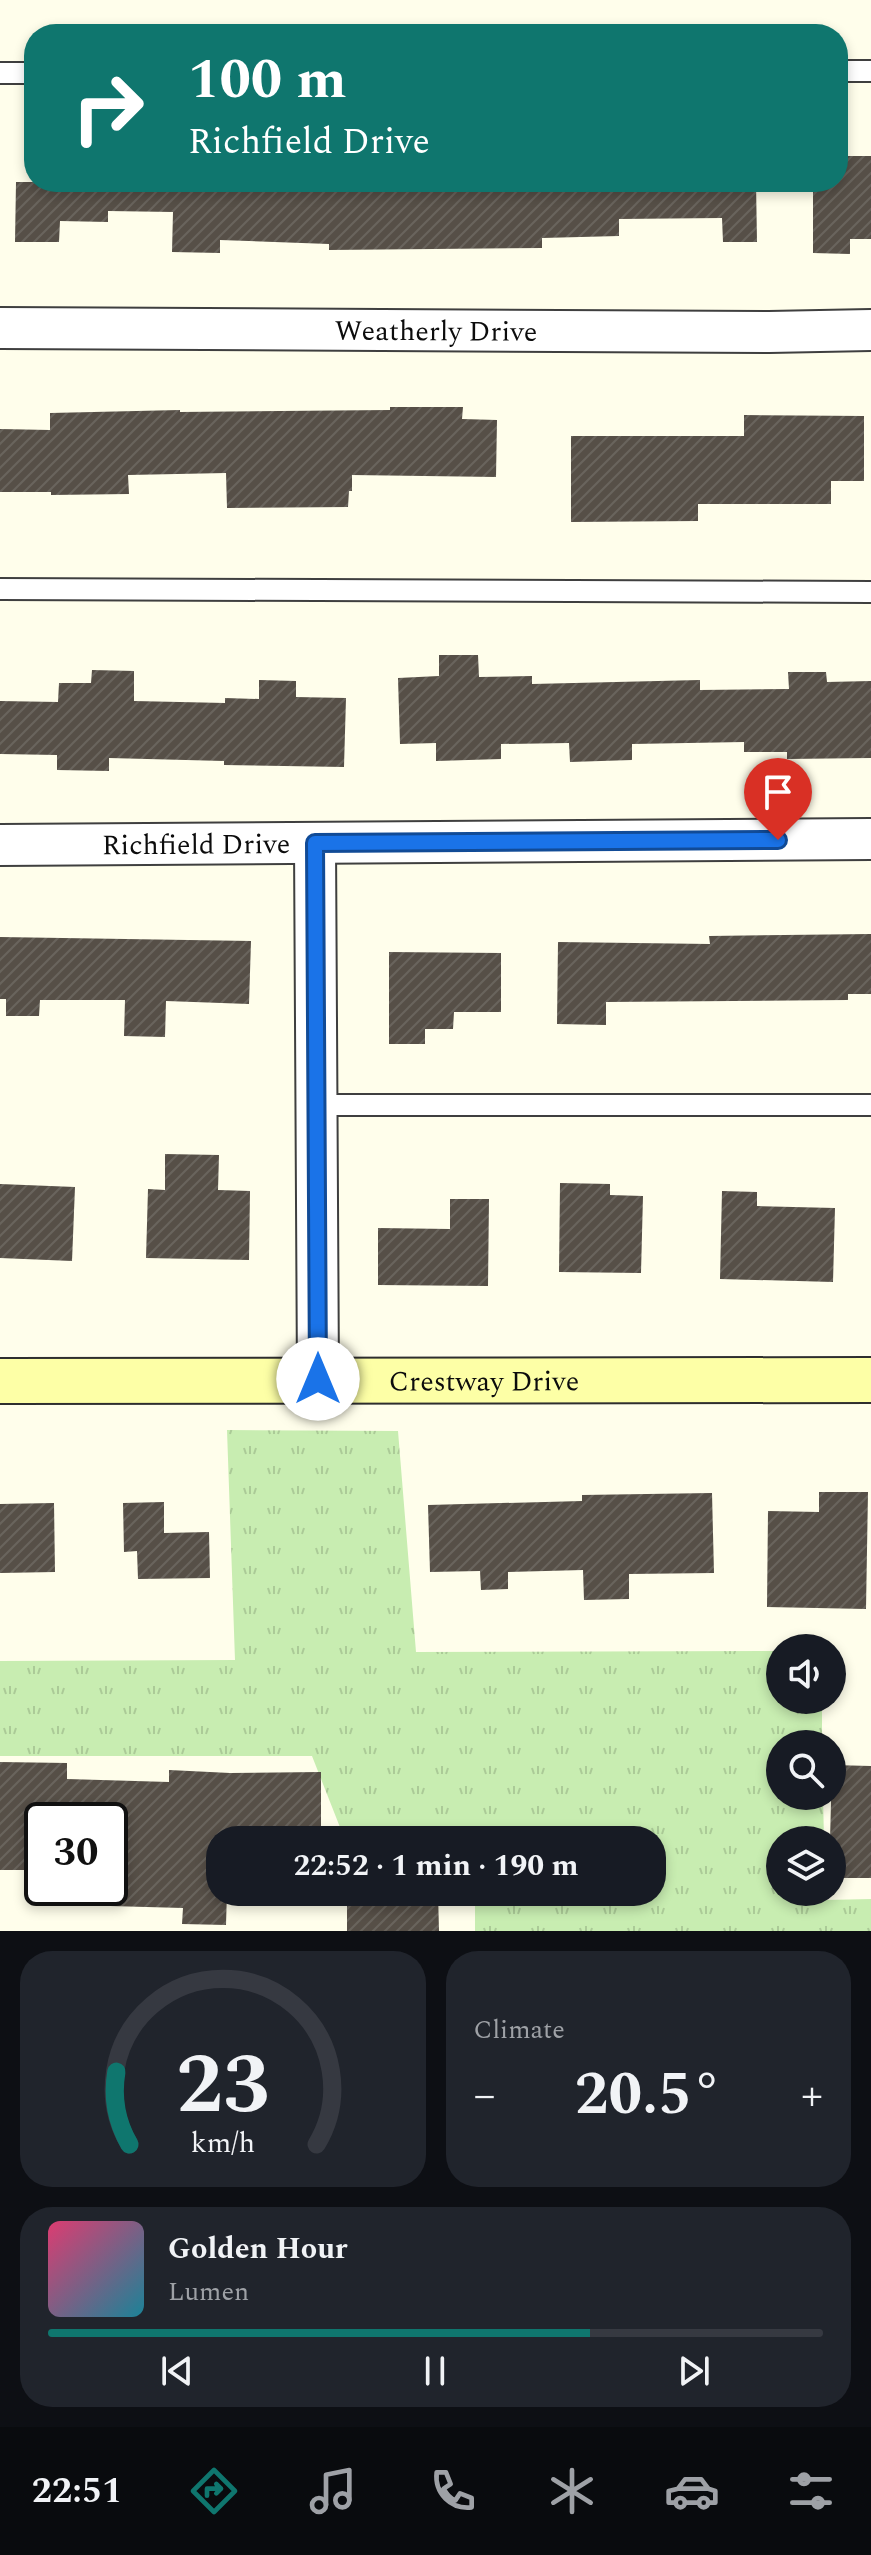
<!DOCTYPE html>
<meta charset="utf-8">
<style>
:root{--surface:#171b24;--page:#20242c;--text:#f1f3f6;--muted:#9ea1a6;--line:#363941;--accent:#0f766e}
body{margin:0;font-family:Spectral,serif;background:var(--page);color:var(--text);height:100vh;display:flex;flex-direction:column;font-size:30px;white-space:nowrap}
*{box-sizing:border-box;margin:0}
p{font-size:26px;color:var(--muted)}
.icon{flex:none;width:44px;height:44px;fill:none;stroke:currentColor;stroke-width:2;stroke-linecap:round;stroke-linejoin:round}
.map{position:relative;height:1931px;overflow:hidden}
.drawer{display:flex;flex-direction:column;gap:20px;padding:20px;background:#0d0f14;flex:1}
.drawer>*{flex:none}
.top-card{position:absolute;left:24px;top:24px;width:824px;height:168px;border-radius:32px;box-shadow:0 4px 12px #0003;background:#0f766e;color:#fff;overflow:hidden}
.fabs{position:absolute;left:766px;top:1634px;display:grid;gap:16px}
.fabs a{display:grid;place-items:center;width:80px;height:80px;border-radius:50%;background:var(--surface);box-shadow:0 4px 12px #0003;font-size:40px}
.speed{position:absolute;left:24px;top:1802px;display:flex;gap:16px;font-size:40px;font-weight:700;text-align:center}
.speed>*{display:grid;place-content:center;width:104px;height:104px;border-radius:50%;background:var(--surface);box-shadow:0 4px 12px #0003;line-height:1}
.speed .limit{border:4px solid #111;border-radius:12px;background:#fff;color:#111}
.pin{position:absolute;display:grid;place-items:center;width:68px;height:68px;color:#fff;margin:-82px -34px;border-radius:50% 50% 50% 0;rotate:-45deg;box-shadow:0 0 8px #0007}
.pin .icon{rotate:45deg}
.me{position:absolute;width:88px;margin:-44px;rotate:0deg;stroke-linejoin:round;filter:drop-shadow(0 0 6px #0008)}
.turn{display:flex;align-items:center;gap:28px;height:168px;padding:0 32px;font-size:36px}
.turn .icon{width:104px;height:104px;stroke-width:2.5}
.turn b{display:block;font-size:56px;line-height:68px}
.big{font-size:60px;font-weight:700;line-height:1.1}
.drawer .widget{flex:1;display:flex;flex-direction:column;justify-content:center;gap:12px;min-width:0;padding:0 28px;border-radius:32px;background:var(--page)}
.drawer .dial{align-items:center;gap:0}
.dial svg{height:208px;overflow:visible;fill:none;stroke:var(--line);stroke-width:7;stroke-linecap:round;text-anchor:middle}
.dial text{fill:var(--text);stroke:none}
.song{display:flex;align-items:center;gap:24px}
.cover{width:96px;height:96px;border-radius:12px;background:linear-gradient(135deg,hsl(340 70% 55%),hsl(190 70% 35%))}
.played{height:8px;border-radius:4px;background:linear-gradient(90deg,var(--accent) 70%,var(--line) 70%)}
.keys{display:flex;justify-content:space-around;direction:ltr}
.heat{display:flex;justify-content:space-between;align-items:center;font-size:44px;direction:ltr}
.drawer .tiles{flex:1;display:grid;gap:20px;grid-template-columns:1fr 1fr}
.widget:last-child{grid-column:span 2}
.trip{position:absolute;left:206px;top:1826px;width:460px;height:80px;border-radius:32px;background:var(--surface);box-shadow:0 4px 12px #0003;font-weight:700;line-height:80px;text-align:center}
.dock{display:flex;height:128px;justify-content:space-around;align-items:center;background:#090b0e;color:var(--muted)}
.dock .icon{width:56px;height:56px}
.dock .current{color:var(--accent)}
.dock b{font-size:36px;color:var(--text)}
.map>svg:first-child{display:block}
</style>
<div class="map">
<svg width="871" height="1931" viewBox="0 0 871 1931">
<defs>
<pattern id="park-tufts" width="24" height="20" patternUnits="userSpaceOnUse" patternTransform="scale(2)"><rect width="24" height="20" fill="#c8edb1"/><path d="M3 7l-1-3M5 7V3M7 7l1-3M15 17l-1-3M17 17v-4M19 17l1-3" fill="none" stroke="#abca97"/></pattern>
<pattern id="building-hatch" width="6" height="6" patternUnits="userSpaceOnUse" patternTransform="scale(2)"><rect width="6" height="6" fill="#564f47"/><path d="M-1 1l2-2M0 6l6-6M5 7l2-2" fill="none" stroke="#69645d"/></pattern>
</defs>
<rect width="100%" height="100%" fill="#fffeeb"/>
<polygon fill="url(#park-tufts)" points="227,1430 398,1431 416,1652 780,1651 780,1700 822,1700 822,1744 780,1744 780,1796 823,1796 824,1840 780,1840 780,1892 824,1892 825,1900 871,1899 871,1931 475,1931 475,1892 652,1892 652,1840 345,1840 312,1756 0,1756 0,1661 235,1660"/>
<g fill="url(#building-hatch)">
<polygon points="838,156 871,156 871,239 850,239 850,254 813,253 813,182 838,182"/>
<polygon points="16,182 243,182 243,185 328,187 328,182 404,182 404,184 756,182 757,242 723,242 722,218 619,219 619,236 542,238 542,248 329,250 329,244 220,240 220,253 172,252 173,212 108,211 108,222 60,221 59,242 15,242"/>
<polygon points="390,407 463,407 462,419 497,420 496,477 352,475 352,491 349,491 348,507 227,508 226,473 128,475 129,494 51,495 51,492 0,492 0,429 50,430 50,413 180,410 180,412 390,410"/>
<polygon points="744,415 864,416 864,481 831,481 831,504 698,504 698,521 571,522 571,436 744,436"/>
<polygon points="439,655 478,655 479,677 532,676 532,684 700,680 700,690 789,689 788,672 826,672 827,682 871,681 871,758 787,759 787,752 744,752 744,742 632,744 632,760 570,762 569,743 501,744 501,759 436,761 436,743 400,744 398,678 439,676"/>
<polygon points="92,670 134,671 134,701 225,703 225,698 259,699 259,680 296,681 296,697 346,698 344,767 224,765 224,761 109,758 109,771 57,770 57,755 0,754 0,701 58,702 59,683 91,683"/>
<polygon points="871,934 871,994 848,994 848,1000 606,1002 606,1025 557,1024 558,942 710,944 709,936"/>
<polygon points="0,937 251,941 249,1004 166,1001 165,1037 124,1036 125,1000 40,1000 39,1016 6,1016 6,999 0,999"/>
<polygon points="389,952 501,953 501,1012 454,1012 453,1029 425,1029 425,1044 389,1044"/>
<polygon points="165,1154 219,1155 218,1190 250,1191 249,1260 146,1258 148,1189 165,1190"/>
<polygon points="560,1183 610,1184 610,1195 643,1196 641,1273 559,1272"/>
<polygon points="0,1184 75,1187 72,1261 0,1258"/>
<polygon points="722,1191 757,1192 757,1206 835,1208 833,1282 720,1279"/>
<polygon points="450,1199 489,1199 488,1286 378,1285 378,1228 450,1229"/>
<polygon points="819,1492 868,1492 866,1609 767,1607 768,1511 819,1512"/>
<polygon points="712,1493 714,1573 629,1574 629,1599 584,1600 583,1570 508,1572 508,1589 481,1590 480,1571 430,1572 428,1505 582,1501 582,1495"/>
<polygon points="164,1502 164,1533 209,1532 210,1578 138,1579 137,1551 124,1552 123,1503"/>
<polygon points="54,1503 55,1572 0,1573 0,1504"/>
<polygon points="0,1762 67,1763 67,1779 169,1782 169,1770 230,1773 321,1772 321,1840 220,1840 220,1892 322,1892 227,1892 226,1925 182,1924 183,1908 110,1906 110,1820 42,1820 42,1870 0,1870"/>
<polygon points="832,1765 871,1766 871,1878 832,1878 832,1840 830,1840"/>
<polygon points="347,1892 438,1892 439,1931 347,1931"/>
</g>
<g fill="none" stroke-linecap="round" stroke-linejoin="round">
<defs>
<g id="lane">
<polyline points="838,71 871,71"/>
<polyline points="0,73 34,73"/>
<polyline points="0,589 871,592"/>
<polyline points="316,1105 871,1105"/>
</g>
<g id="street">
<path id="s1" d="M0,328L769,332L871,330"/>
<polyline points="315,843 318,1379"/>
<path id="s2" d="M0,845L871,839"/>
</g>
<g id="secondary">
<path id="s3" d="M0,1381L871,1380"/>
</g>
</defs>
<use href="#lane" stroke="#3f3f3f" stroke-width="24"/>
<use href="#street" stroke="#3f3f3f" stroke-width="44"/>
<use href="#secondary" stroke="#2e2e2e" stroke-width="48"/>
<use href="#lane" stroke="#fff" stroke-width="20"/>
<use href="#street" stroke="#fff" stroke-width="40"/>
<use href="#secondary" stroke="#fdffa6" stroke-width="44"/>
</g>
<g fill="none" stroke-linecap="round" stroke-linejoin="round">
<defs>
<polyline id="route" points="318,1379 315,843 778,840"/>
</defs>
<use href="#route" stroke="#114b97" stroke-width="20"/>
<use href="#route" stroke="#1a73e8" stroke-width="14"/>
</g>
<g text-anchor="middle" stroke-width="8" stroke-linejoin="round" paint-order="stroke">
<g font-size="28" fill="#0c0c0c" stroke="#fff">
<text dy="10" stroke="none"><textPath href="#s1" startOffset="436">Weatherly Drive</textPath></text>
<text dy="10" stroke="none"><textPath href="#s2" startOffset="196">Richfield Drive</textPath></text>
<text dy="10" stroke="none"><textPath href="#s3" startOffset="484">Crestway Drive</textPath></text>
</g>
</g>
</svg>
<div class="fabs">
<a><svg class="icon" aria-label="sound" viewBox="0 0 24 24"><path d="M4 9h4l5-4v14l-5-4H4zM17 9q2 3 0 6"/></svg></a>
<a><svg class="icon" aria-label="search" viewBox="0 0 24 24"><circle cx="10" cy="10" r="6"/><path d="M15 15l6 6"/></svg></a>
<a><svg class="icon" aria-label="layers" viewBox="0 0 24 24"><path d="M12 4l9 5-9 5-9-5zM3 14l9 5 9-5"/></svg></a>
</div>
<div class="speed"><div class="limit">30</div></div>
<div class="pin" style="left:778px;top:840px;background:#d93025"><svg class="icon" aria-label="arrive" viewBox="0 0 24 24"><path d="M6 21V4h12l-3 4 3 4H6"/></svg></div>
<svg class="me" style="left:318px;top:1379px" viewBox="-20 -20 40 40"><circle r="19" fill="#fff"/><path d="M0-13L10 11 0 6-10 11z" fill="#1a73e8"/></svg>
<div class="trip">22:52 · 1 min · 190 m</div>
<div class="top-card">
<div class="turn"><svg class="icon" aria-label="right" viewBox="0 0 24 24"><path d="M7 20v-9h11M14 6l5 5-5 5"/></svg><div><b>100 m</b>Richfield Drive</div></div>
</div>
</div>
<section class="drawer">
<div class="tiles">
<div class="widget dial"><svg viewBox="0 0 100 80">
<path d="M14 69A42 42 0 1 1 86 69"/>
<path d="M14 69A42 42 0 0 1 9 41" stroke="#0f766e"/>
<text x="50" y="56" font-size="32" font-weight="700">23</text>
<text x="50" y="72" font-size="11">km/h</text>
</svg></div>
<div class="widget"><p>Climate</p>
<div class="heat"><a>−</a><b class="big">20.5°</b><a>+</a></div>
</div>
<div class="widget">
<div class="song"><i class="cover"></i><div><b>Golden Hour</b><p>Lumen</p></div></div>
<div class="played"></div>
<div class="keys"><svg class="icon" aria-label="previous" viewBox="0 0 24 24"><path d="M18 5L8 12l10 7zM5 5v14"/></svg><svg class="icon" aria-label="pause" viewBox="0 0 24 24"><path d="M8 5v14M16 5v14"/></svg><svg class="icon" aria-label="next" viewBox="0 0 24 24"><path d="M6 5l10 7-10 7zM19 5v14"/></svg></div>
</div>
</div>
</section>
<nav class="dock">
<b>22:51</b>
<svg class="icon current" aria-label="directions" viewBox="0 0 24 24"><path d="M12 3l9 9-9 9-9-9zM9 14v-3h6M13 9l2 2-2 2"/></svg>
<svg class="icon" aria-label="music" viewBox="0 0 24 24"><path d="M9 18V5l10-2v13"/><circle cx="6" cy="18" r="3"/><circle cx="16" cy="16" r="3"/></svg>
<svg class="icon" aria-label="phone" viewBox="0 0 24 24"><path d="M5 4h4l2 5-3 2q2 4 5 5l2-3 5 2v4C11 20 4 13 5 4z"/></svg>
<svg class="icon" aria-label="climate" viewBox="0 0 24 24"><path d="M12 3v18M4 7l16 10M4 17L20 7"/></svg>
<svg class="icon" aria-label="car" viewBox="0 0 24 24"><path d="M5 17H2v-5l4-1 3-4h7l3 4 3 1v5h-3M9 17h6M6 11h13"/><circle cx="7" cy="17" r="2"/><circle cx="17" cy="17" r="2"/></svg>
<svg class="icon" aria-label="filters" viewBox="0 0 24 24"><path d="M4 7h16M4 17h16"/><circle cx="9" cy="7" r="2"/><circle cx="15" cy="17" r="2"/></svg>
</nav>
